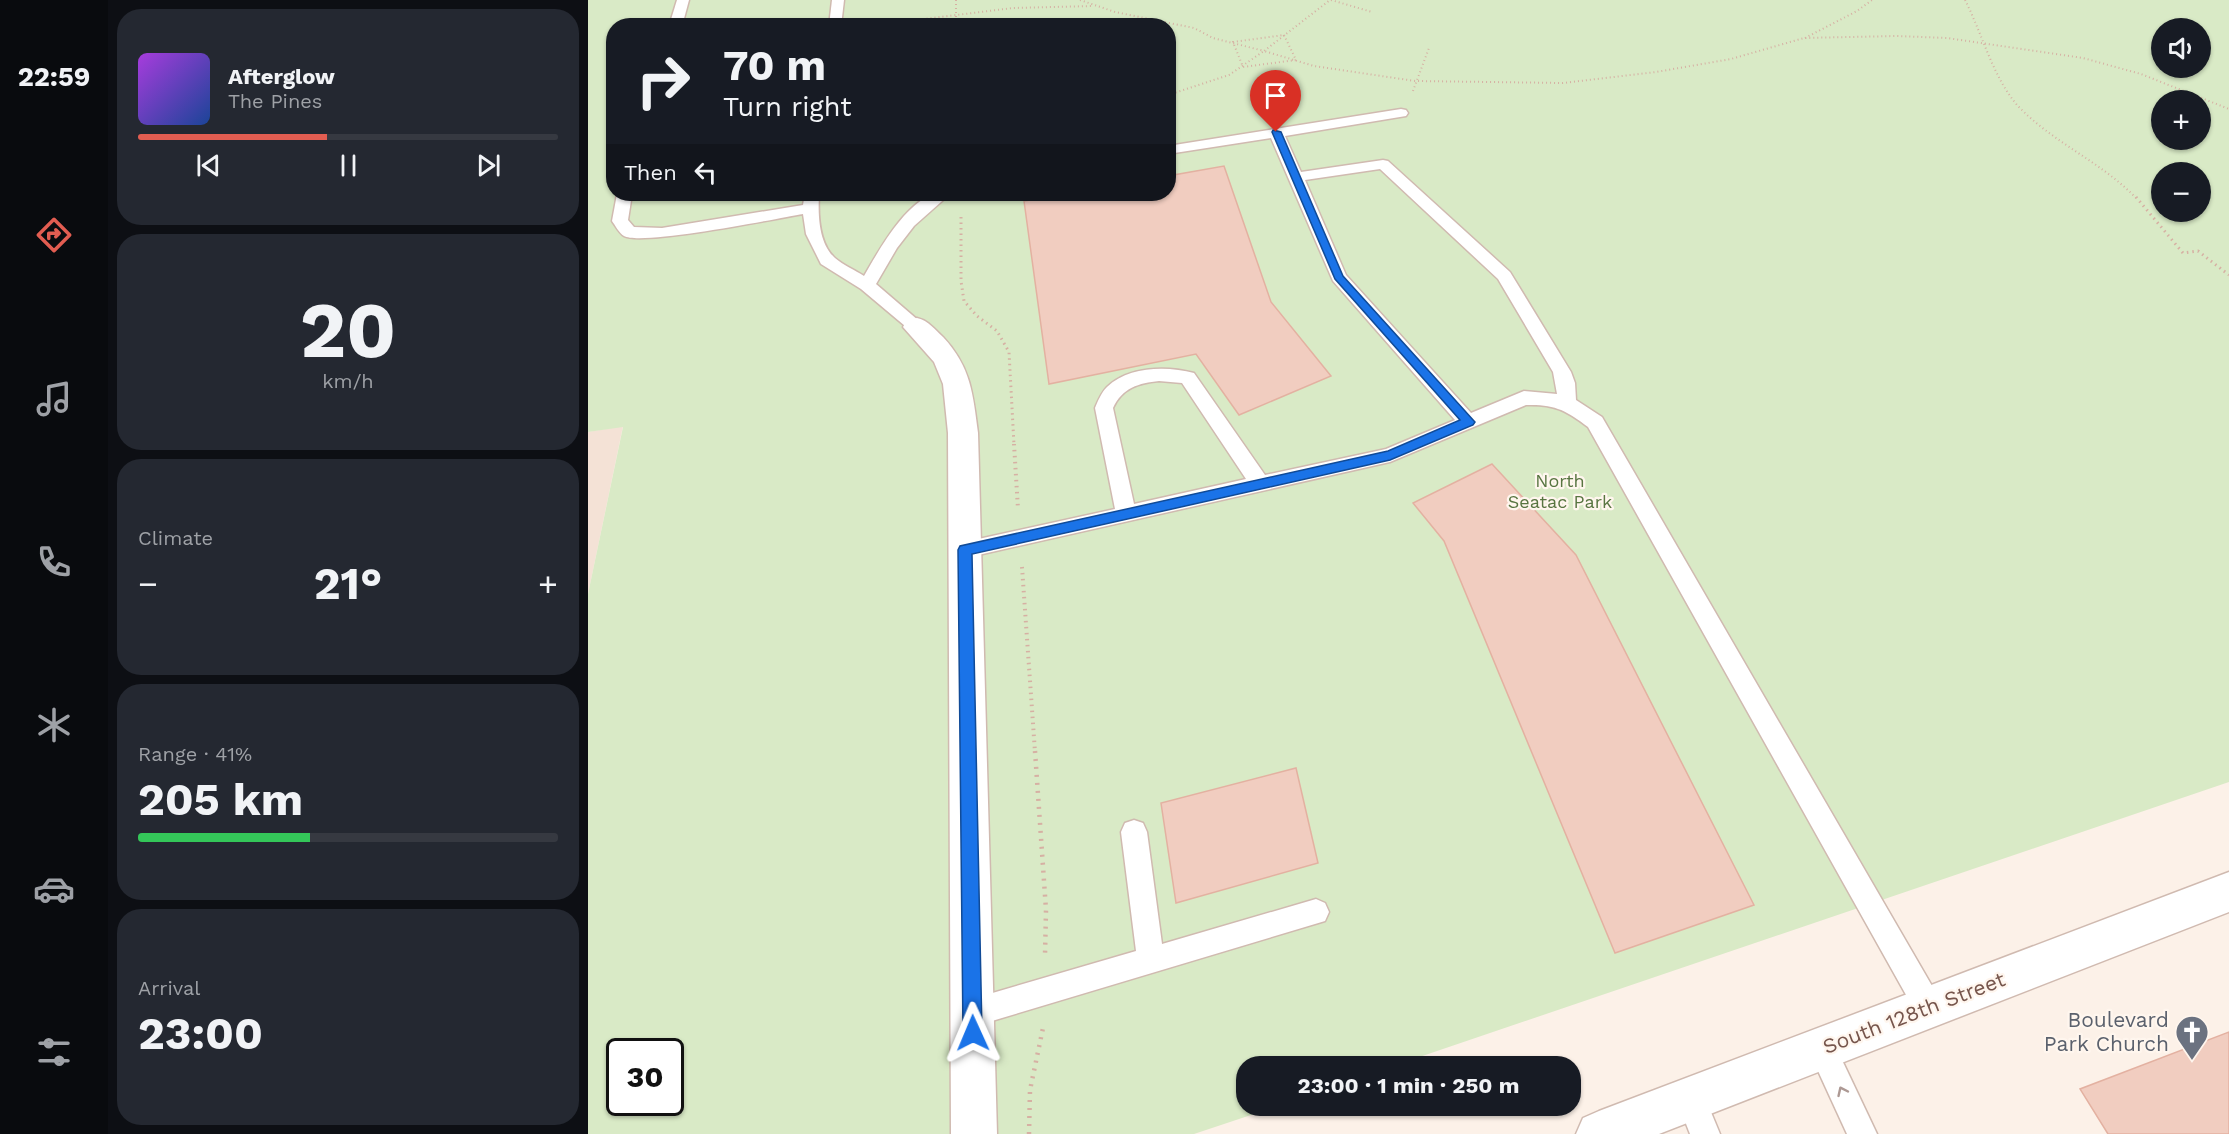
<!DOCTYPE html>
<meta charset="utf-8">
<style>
:root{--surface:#171b24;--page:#242831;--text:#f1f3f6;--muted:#9ea1a6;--line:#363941;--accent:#e25d51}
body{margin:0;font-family:"Work Sans",sans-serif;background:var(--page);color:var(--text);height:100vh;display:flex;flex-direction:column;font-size:22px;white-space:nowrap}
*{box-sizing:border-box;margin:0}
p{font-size:20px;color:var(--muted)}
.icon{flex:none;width:33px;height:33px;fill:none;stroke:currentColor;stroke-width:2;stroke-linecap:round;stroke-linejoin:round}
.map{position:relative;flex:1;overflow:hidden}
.sheet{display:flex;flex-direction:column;gap:9px;padding:9px;background:#0d0f14;width:480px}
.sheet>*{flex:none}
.top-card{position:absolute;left:18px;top:18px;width:570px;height:183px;border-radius:24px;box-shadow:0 2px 4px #0004;background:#171b24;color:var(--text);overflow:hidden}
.fabs{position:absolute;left:1563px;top:18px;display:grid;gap:12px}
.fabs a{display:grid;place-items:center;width:60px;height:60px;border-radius:50%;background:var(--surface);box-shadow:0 2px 4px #0004;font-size:30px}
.speed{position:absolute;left:18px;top:1038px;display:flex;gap:12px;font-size:30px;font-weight:700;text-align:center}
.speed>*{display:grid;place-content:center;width:78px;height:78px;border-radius:50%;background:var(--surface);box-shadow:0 2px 4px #0004;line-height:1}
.speed .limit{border:3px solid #111;border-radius:9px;background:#fff;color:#111}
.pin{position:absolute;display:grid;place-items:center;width:51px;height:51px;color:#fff;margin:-62px -26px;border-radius:50% 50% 50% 0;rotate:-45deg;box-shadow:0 0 6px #0007}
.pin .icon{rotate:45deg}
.me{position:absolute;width:66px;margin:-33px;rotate:359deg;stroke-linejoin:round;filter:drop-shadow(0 0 4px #0008)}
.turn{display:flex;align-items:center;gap:21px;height:126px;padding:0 18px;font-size:27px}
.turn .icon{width:78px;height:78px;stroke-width:2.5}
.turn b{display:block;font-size:42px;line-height:51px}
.then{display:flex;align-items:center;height:57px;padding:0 18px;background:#0003;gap:12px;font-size:22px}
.big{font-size:45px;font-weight:700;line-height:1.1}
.sheet .tile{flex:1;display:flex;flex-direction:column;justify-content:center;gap:9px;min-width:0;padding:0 21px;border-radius:24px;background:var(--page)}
.sheet .dial{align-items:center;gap:0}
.dial b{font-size:78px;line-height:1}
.song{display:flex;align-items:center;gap:18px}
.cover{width:72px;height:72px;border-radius:9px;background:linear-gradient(135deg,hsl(280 70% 55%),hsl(220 70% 35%))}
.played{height:6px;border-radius:3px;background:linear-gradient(90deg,var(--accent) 45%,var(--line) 45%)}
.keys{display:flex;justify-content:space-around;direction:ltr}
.heat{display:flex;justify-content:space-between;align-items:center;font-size:33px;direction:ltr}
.charge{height:9px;border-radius:4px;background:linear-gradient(90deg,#34c759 41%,var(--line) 0)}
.trip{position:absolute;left:648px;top:1056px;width:345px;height:60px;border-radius:24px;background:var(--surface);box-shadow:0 2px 4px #0004;font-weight:700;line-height:60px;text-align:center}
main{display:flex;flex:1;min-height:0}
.dock{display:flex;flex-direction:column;width:108px;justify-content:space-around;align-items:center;background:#090b0e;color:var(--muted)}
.dock .icon{width:42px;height:42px}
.dock .on{color:var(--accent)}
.dock b{font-size:27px;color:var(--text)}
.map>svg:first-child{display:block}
</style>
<main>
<nav class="dock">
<b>22:59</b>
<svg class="icon on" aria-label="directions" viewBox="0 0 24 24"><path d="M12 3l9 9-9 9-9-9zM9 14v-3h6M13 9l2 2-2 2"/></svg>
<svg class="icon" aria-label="music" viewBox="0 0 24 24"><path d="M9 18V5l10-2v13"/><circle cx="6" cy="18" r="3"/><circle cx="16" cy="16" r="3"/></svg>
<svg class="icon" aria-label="phone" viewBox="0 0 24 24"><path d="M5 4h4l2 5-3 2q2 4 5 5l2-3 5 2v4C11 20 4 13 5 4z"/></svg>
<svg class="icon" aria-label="climate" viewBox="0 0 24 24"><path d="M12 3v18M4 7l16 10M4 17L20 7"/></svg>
<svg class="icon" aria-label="car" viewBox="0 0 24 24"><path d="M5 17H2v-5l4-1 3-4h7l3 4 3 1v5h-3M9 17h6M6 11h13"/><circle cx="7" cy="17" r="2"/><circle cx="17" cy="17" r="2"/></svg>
<svg class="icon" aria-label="filters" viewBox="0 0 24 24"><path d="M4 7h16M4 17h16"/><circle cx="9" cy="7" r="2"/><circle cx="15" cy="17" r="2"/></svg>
</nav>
<section class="sheet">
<div class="tile">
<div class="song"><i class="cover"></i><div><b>Afterglow</b><p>The Pines</p></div></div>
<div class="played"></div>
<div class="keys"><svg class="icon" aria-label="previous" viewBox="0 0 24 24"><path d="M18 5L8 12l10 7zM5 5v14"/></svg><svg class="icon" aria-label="pause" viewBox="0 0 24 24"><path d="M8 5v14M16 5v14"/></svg><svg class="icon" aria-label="next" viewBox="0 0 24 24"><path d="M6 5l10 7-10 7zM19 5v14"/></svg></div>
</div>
<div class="tile dial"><b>20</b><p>km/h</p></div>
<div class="tile"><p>Climate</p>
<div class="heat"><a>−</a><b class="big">21°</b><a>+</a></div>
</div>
<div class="tile"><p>Range · 41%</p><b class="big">205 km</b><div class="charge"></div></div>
<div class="tile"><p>Arrival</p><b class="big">23:00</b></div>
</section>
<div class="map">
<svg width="1641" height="1134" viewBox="0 0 1641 1134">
<rect width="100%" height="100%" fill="#fcf1e8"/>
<polygon fill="#f4e2d6" points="35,426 0,594 0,432"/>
<path fill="#d9eac6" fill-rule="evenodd" d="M0,0H1641V782L805,1066H658V1106H690L606,1134H0V594L35,427L0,432ZM26,26H580V194H26ZM1574,28H1612V68H1574ZM1574,100H1612V140H1574ZM1574,172H1612V212H1574ZM32,1052H82V1102H32Z"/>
<g fill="#f1cdc0" stroke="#e3b1a1" stroke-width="1.5">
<polygon points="636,166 683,302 743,376 651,415 608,354 461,384 436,201 480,194 580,194 580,176"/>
<polygon points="904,464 988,555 1166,905 1027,953 856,541 825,503"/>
<polygon points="708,768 730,863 588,903 573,803"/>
<polygon points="1641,1032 1641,1134 1520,1134 1492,1089"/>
</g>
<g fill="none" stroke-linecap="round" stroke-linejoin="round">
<defs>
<g id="service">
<polygon points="89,0 101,0 94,26 81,26"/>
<polygon points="244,0 256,0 253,26 241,26"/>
<path d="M813,109L818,110L820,113L818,116L697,136L713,172L795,160L800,161L922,272L983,372L987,383L988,400L1014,417L1351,998L1355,1008L1351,1018L1341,1022L1331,1018L1000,427C978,410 966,404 938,405L802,462L377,558L370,556L367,550L370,544L377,542L527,509L507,408C510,401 513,393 519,387C541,366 579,366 606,373L677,475L798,449L867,420L745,281L683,138L580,154V146ZM792,169L910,279L965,372L969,394L936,391L883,413L758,275L717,180ZM571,381L594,383L658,479L546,504L525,408C534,388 551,383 571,381Z"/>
<path d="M29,194H44L40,220L46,227L74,228L215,205L217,194H231C230,213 230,243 247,258C255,265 267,270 276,276C291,250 315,207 343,195C349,192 356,194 362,194L326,226L309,248L288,284L338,327L335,331H323L273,289L233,264L218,234L215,214C187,219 53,246 36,236C31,233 27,225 24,221Z"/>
<polygon points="546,820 555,823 559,832 574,944 728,899 737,903 741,912 737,921 384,1027 374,1023 370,1013 374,1003 384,999 548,951 533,832 537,823"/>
<polygon points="1234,1035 1244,1039 1289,1134 1259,1134 1220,1049 1224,1039"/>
<polygon points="1103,1083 1113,1088 1132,1134 1102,1134 1088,1098 1093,1088"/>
</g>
<path id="minor" d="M329,318C341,321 346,329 355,337C383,367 385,394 390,433L409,1134H363L360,433L355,384L346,362L315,327L319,320Z"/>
<polygon id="tertiary" points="1641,872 1641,912 1071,1134 988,1134 995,1118 1011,1111"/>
</defs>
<use href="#service" stroke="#d0bab0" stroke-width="3"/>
<use href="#minor" stroke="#d0bab0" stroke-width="3"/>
<use href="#tertiary" stroke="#d0bab0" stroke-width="3"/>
<g stroke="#d6b0a3" stroke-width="2" stroke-dasharray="1 3" stroke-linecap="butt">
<polyline points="368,0 368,26"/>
<polyline points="492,0 527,12 606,28 625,38 676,51 742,0"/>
<polyline points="743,0 784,12"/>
<path d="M1377,0C1394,33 1405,78 1430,106C1465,143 1514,162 1549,199"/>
<polyline points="279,26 425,8 505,6"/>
<polygon points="696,35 708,60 655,67 645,42"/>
<polyline points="1217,38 1269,11 1284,0"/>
<polyline points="825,91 841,48"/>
<polyline points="580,95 641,75 676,51 726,66 827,81 975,83 1068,72 1143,59 1216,38 1308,36 1359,38 1495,58 1553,74 1641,109"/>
</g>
<g stroke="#d6b0a3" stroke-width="3" stroke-dasharray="1.5 4" stroke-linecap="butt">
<polyline points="1548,197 1595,253 1610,251 1641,275"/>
<polyline points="373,217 373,281 376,301 389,316 409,331 421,352 426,445"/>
</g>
<g stroke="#d6b0a3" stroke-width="4" stroke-dasharray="1.5 4.5" stroke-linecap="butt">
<polyline points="426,444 430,509"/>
<polyline points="434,567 447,752"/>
</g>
<g stroke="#d6b0a3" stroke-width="4.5" stroke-dasharray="2 6" stroke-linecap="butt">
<polyline points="447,751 458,910 457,955"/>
<polyline points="441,1134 442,1090 455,1028"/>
</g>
<use href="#service" fill="#fff" fill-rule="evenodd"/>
<use href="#minor" fill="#fff" fill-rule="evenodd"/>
<use href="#tertiary" fill="#fff" fill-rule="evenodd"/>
</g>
<defs><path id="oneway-chevron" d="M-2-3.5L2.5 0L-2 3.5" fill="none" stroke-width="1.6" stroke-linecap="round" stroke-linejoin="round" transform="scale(1.5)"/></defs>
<use stroke="#ad9994" href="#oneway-chevron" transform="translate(1254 1091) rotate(-115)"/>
<polygon fill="#1a73e8" stroke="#114b97" stroke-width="1.5" points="685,130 693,132 755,276 887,422 885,425 802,460 384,554 394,1033 391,1040 385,1042 378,1040 375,1033 370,550 372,546 800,451 872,420 747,279 684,132"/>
<defs>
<symbol id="church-pin" viewBox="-11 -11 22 30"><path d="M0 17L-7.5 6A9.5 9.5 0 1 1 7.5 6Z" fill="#6b7280" stroke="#fff6ee"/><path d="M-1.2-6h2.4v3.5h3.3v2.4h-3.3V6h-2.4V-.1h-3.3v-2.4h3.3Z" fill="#fff"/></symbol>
</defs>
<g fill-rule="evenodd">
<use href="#church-pin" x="1585" y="1013" width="38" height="52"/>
</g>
<g text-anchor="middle" stroke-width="4.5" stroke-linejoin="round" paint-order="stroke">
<g font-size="18" fill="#587541" stroke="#fff6ee">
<text x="972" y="487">North<tspan x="972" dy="21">Seatac Park</tspan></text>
</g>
<g font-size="21" fill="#76554c" stroke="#fff6ee">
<text transform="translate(1326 1013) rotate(-21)" y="7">South 128th Street</text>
</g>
<g font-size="21" fill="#5b616d" stroke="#fff6ee" text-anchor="end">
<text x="1581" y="1027">Boulevard<tspan x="1581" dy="24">Park Church</tspan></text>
</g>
</g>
</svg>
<div class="fabs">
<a><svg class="icon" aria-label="sound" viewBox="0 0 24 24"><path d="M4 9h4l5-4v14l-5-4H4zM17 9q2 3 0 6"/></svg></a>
<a>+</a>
<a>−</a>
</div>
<div class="speed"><div class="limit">30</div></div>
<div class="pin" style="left:688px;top:132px;background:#d93025"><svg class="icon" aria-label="arrive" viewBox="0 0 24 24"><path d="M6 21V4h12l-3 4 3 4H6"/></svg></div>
<svg class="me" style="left:385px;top:1033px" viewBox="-20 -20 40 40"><path d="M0-17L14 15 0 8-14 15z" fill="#1a73e8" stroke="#fff" stroke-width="4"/></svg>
<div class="trip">23:00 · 1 min · 250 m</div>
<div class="top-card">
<div class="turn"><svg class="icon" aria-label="right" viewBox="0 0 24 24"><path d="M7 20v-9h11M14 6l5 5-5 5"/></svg><div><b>70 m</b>Turn right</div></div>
<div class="then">Then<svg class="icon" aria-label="left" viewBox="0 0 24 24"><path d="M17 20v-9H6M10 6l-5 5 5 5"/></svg></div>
</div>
</div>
</main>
